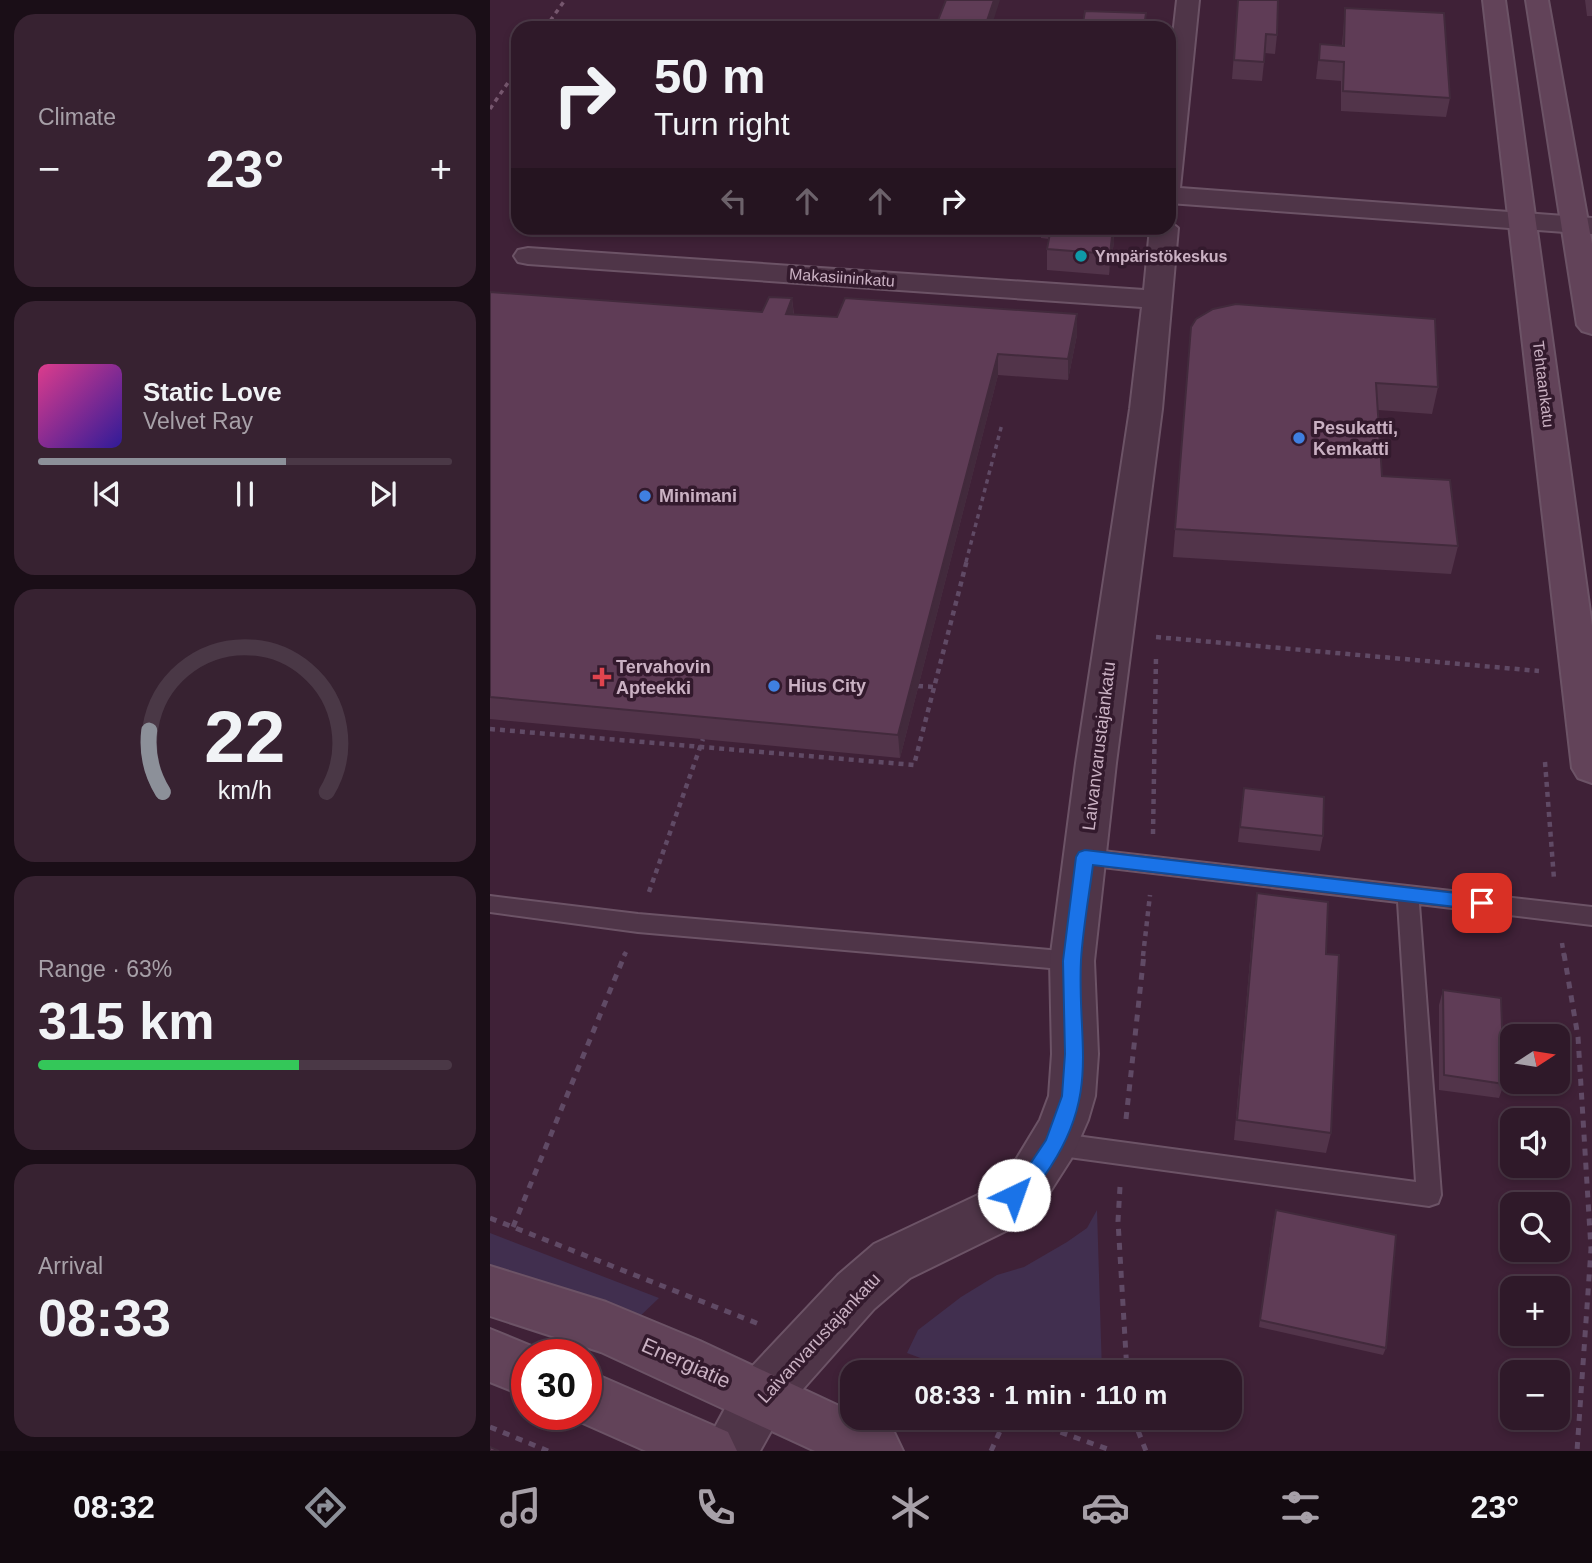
<!DOCTYPE html>
<meta charset="utf-8">
<style>
:root{--surface:#2f1929;--page:#372231;--text:#f1f3f6;--muted:#a7a0a8;--line:#4a3846;--accent:#8c9099}
body{margin:0;font-family:Helvetica,sans-serif;background:var(--page);color:var(--text);height:100vh;display:flex;flex-direction:column;font-size:26px;white-space:nowrap}
*{box-sizing:border-box;margin:0}
p{font-size:23px;color:var(--muted)}
.icon{flex:none;width:38px;height:38px;fill:none;stroke:currentColor;stroke-width:2;stroke-linecap:round;stroke-linejoin:round}
.map{position:relative;flex:1;overflow:hidden}
.drawer{display:flex;flex-direction:column;gap:14px;padding:14px;background:#1a0e17;width:490px}
.drawer>*{flex:none}
.top-card{position:absolute;left:21px;top:21px;width:665px;height:214px;border-radius:21px;box-shadow:0 4px 10px #0003,0 0 0 2px var(--line);background:#2f1929;color:var(--text);overflow:hidden}
.needle{width:46px;rotate:78deg}
.tools{position:absolute;left:1010px;top:1024px;display:grid;gap:14px}
.tools a{display:grid;place-items:center;width:70px;height:70px;border-radius:14px;background:var(--surface);box-shadow:0 4px 10px #0003,0 0 0 2px var(--line);font-size:35px}
.speed{position:absolute;left:21px;top:1339px;display:flex;gap:14px;font-size:35px;font-weight:700;text-align:center}
.speed>*{display:grid;place-content:center;width:91px;height:91px;border-radius:50%;background:var(--surface);box-shadow:0 4px 10px #0003,0 0 0 2px var(--line);line-height:1}
.speed .limit{border:10px solid #d22;background:#fff;color:#111}
.pin{position:absolute;display:grid;place-items:center;width:60px;height:60px;color:#fff;margin:-30px;border-radius:14px;box-shadow:0 4px 10px #0006}
.me{position:absolute;width:77px;margin:-38px;rotate:42deg;stroke-linejoin:round;filter:drop-shadow(0 0 5px #0008)}
.turn{display:flex;align-items:center;gap:24px;height:147px;padding:0 28px;font-size:32px}
.turn .icon{width:91px;height:91px;stroke-width:2.5}
.turn b{display:block;font-size:49px;line-height:60px}
.lanes{display:flex;align-items:center;height:66px;padding:0 28px;background:#0003;justify-content:center;gap:35px;direction:ltr}
.lanes .off{opacity:.35}
.big{font-size:52px;font-weight:800;line-height:1.1}
.drawer .widget{flex:1;display:flex;flex-direction:column;justify-content:center;gap:10px;min-width:0;padding:0 24px;border-radius:21px;background:var(--page)}
.drawer .dial{align-items:center;gap:0}
.dial svg{height:182px;overflow:visible;fill:none;stroke:var(--line);stroke-width:7;stroke-linecap:round;text-anchor:middle}
.dial text{fill:var(--text);stroke:none}
.song{display:flex;align-items:center;gap:21px}
.cover{width:84px;height:84px;border-radius:10px;background:linear-gradient(135deg,hsl(330 70% 55%),hsl(250 70% 35%))}
.played{height:7px;border-radius:4px;background:linear-gradient(90deg,var(--accent) 60%,var(--line) 60%)}
.keys{display:flex;justify-content:space-around;direction:ltr}
.heat{display:flex;justify-content:space-between;align-items:center;font-size:38px;direction:ltr}
.charge{height:10px;border-radius:5px;background:linear-gradient(90deg,#34c759 63%,var(--line) 0)}
.trip{position:absolute;left:350px;top:1360px;width:402px;height:70px;border-radius:21px;background:var(--surface);box-shadow:0 4px 10px #0003,0 0 0 2px var(--line);font-weight:800;line-height:70px;text-align:center}
.tabs{display:flex;height:112px;justify-content:space-around;align-items:center;background:#130a10;color:var(--muted)}
.tabs .icon{width:49px;height:49px}
.tabs .on{color:var(--accent)}
.tabs b{font-size:32px;color:var(--text)}
main{display:flex;flex:1;min-height:0}
.map>svg:first-child{display:block}
</style>
<main>
<section class="drawer">
<div class="widget"><p>Climate</p>
<div class="heat"><a>−</a><b class="big">23°</b><a>+</a></div>
</div>
<div class="widget">
<div class="song"><i class="cover"></i><div><b>Static Love</b><p>Velvet Ray</p></div></div>
<div class="played"></div>
<div class="keys"><svg class="icon" aria-label="previous" viewBox="0 0 24 24"><path d="M18 5L8 12l10 7zM5 5v14"/></svg><svg class="icon" aria-label="pause" viewBox="0 0 24 24"><path d="M8 5v14M16 5v14"/></svg><svg class="icon" aria-label="next" viewBox="0 0 24 24"><path d="M6 5l10 7-10 7zM19 5v14"/></svg></div>
</div>
<div class="widget dial"><svg viewBox="0 0 100 80">
<path d="M14 69A42 42 0 1 1 86 69"/>
<path d="M14 69A42 42 0 0 1 8 42" stroke="#8c9099"/>
<text x="50" y="56" font-size="32" font-weight="700">22</text>
<text x="50" y="72" font-size="11">km/h</text>
</svg></div>
<div class="widget"><p>Range · 63%</p><b class="big">315 km</b><div class="charge"></div></div>
<div class="widget"><p>Arrival</p><b class="big">08:33</b></div>
</section>
<div class="map">
<svg width="1102" height="1451" viewBox="0 0 1102 1451">
<rect width="100%" height="100%" fill="#3f2137"/>
<g fill="#412f4f">
<polygon points="607,1210 612,1372 468,1372 417,1353 428,1330 471,1297 507,1275 534,1267 577,1242 597,1228"/>
<polygon points="0,1233 169,1298 145,1321 0,1274"/>
</g>
<g fill="none" stroke-linecap="round" stroke-linejoin="round">
<defs>
<g id="lane">
<polygon points="595,849 1102,907 1102,925 929,904 951,1195 948,1203 939,1206 564,1155 556,1152 552,1144 556,1136 564,1133 926,1182 908,902 595,865 588,863 585,857 588,851"/>
<polygon points="0,896 148,914 582,952 590,955 593,961 590,967 582,970 148,932 0,912"/>
</g>
<g id="street">
<polygon points="687,0 709,0 690,188 1102,218 1102,234 679,203 679,71"/>
<polygon points="679,221 688,228 672,409 626,763 604,961 608,1054 605,1096 598,1120 581,1159 558,1195 526,1226 420,1278 384,1309 290,1415 270,1451 212,1451 252,1377 348,1275 384,1244 490,1194 524,1163 550,1120 559,1096 562,1054 560,961 586,763 640,409 652,307 38,264 28,262 24,256 28,250 38,248 654,290 660,228 679,228"/>
</g>
<g id="secondary">
<polygon points="993,0 1015,0 1102,626 1102,783 1088,778 1082,768"/>
<polygon points="1036,0 1058,0 1102,244 1102,334 1092,331 1087,325"/>
<polygon points="0,1266 116,1302 210,1341 362,1412 362,1418 374,1418 404,1432 413,1451 325,1451 111,1352 0,1316"/>
<polygon points="0,1329 56,1352 57,1354 37,1354 37,1397 0,1382"/>
<polygon points="96,1370 238,1432 247,1451 156,1451 77,1416 76,1414 96,1414"/>
</g>
</defs>
<use href="#lane" stroke="#6c5366" stroke-width="4"/>
<use href="#street" stroke="#6c5366" stroke-width="4"/>
<use href="#secondary" stroke="#6c5366" stroke-width="4"/>
<polyline stroke="#604a65" stroke-width="3.5" stroke-dasharray="4.5 4.5" stroke-linecap="butt" points="476,562 512,424"/>
<g stroke="#604a65" stroke-width="4.5" stroke-dasharray="5 5" stroke-linecap="butt">
<polyline points="666,637 1049,671"/>
<polyline points="428,686 445,687"/>
<polyline points="0,729 424,765 477,560"/>
<polyline points="1055,762 1064,879"/>
<polyline points="663,834 666,657"/>
<polyline points="159,892 213,739"/>
<polyline points="1072,943 1074,956"/>
<polyline points="134,956 136,952"/>
<polyline points="653,956 660,895"/>
</g>
<g stroke="#604a65" stroke-width="5" stroke-dasharray="7 7" stroke-linecap="butt">
<polyline points="1074,954 1088,1037 1101,1249 1087,1451"/>
<polyline points="636,1119 654,954"/>
<polyline points="630,1187 628,1221 637,1372"/>
<polyline points="0,1218 269,1324"/>
<polyline points="23,1227 135,954"/>
<polyline points="370,1361 402,1372"/>
<polyline points="531,1418 623,1451"/>
<polyline points="643,1418 656,1451"/>
<polyline points="0,1427 58,1451"/>
<polyline points="501,1451 516,1418"/>
</g>
<use href="#lane" fill="#4f3548" fill-rule="evenodd"/>
<use href="#street" fill="#4f3548" fill-rule="evenodd"/>
<use href="#secondary" fill="#624359" fill-rule="evenodd"/>
<g stroke="#76576e" stroke-width="3.5" stroke-dasharray="4.5 4.5" stroke-linecap="butt">
<polyline points="55,28 75,0"/>
<polyline points="0,109 28,68"/>
</g>
</g>
<g fill="#52344a">
<polygon points="748,0 787,35 785,54 775,53 772,81 742,79"/>
<polygon points="1095,0 1102,0 1102,16 1097,16"/>
<polygon points="855,8 960,98 956,117 851,111 851,81 826,79 830,44 852,46"/>
<polygon points="551,228 624,228 624,242 619,275 557,270 557,249 559,239 551,238"/>
<polygon points="0,292 272,312 302,298 304,314 587,335 578,380 508,375 410,758 0,719"/>
<polygon points="701,327 948,387 942,414 888,410 892,476 968,546 961,574 683,557"/>
<polygon points="754,788 833,836 830,851 748,842"/>
<polygon points="767,893 836,954 841,1133 836,1153 744,1140 764,915"/>
<polygon points="953,990 1014,1084 1009,1098 949,1090 949,1005"/>
<polygon points="784,1217 896,1348 893,1355 769,1327"/>
</g>
<g fill="#422a3c">
<polygon points="504,0 510,0 501,28 496,24"/>
<polygon points="623,228 624,242 619,275 620,254"/>
<polygon points="302,298 304,320 296,314"/>
<polygon points="587,314 587,335 578,380 578,359"/>
<polygon points="508,354 508,375 410,758 408,735"/>
</g>
<g fill="#5f3c56" stroke="#422a3c" stroke-width="2">
<polygon points="456,0 504,0 496,24 505,25 504,28 445,28"/>
<polygon points="748,0 788,0 787,35 776,34 774,62 744,60"/>
<polygon points="855,8 954,13 960,98 853,91 854,62 829,60 830,44 854,46"/>
<polygon points="595,11 656,13 654,28 592,28"/>
<polygon points="561,228 623,228 620,254 557,249"/>
<polygon points="0,292 272,312 279,297 302,298 296,314 347,317 355,298 587,314 578,359 508,354 408,735 0,697"/>
<polygon points="746,304 945,319 948,387 886,383 892,476 960,480 968,546 685,529 701,327 706,319 723,309"/>
<polygon points="754,788 834,797 833,836 750,827"/>
<polygon points="767,893 838,902 836,954 849,955 841,1133 747,1120"/>
<polygon points="953,990 1011,998 1014,1084 954,1075"/>
<polygon points="786,1210 906,1235 896,1348 770,1320"/>
<polygon points="0,1447 9,1451 0,1451"/>
</g>
<path fill="#1a73e8" stroke="#114b97" stroke-width="2" d="M595,850L992,896L998,898L1001,903L998,908L992,910L603,865C599,896 593,928 591,960C587,1041 610,1091 561,1166C551,1181 541,1197 524,1204L517,1201L514,1195L517,1188L534,1173L556,1140L572,1096L575,1054L573,961L586,857L589,852Z"/>
<circle fill="#0f9aa8" stroke="#331a2d" stroke-width="2.5" cx="591" cy="256" r="7"/>
<g fill="#3f7fe0" stroke="#331a2d" stroke-width="2.5">
<circle cx="809" cy="438" r="7"/>
<circle cx="155" cy="496" r="7"/>
<circle cx="284" cy="686" r="7"/>
</g>
<path fill="#e0444e" stroke="#331a2d" stroke-width="2.5" d="M108.5 666.5h7v7h7v7h-7v7h-7v-7h-7v-7h7z"/>
<g text-anchor="middle" stroke-width="7" stroke-linejoin="round" paint-order="stroke">
<g font-size="16" font-weight="bold" fill="#cab1c3" stroke="#331a2d" text-anchor="start">
<text x="605" y="262">Ympäristökeskus</text>
</g>
<g font-size="16" fill="#cab1c3" stroke="#331a2d">
<text transform="translate(352 277) rotate(4)" y="6">Makasiininkatu</text>
<text transform="translate(1054 384) rotate(83)" y="6">Tehtaankatu</text>
</g>
<g font-size="18" font-weight="bold" fill="#cab1c3" stroke="#331a2d" text-anchor="start">
<text x="823" y="434">Pesukatti,<tspan x="823" dy="21">Kemkatti</tspan></text>
<text x="169" y="502">Minimani</text>
<text x="126" y="673">Tervahovin<tspan x="126" dy="21">Apteekki</tspan></text>
<text x="298" y="692">Hius City</text>
</g>
<g font-size="18" fill="#cab1c3" stroke="#331a2d">
<text transform="translate(609 746) rotate(-83)" y="6">Laivanvarustajankatu</text>
<text transform="translate(329 1338) rotate(-47)" y="6">Laivanvarustajankatu</text>
</g>
<g font-size="21" fill="#cab1c3" stroke="#331a2d">
<text transform="translate(196 1363) rotate(24)" y="7">Energiatie</text>
</g>
</g>
</svg>
<div class="tools">
<a><svg class="needle" viewBox="-14 -14 28 28"><path d="M0-13l5 13h-10z" fill="#e53935"/><path d="M0 13l5-13h-10z" fill="#a7a0a8"/></svg></a>
<a><svg class="icon" aria-label="sound" viewBox="0 0 24 24"><path d="M4 9h4l5-4v14l-5-4H4zM17 9q2 3 0 6"/></svg></a>
<a><svg class="icon" aria-label="search" viewBox="0 0 24 24"><circle cx="10" cy="10" r="6"/><path d="M15 15l6 6"/></svg></a>
<a>+</a>
<a>−</a>
</div>
<div class="speed"><div class="limit">30</div></div>
<div class="pin" style="left:992px;top:903px;background:#d93025"><svg class="icon" aria-label="arrive" viewBox="0 0 24 24"><path d="M6 21V4h12l-3 4 3 4H6"/></svg></div>
<svg class="me" style="left:524px;top:1195px" viewBox="-20 -20 40 40"><circle r="19" fill="#fff"/><path d="M0-13L10 11 0 6-10 11z" fill="#1a73e8"/></svg>
<div class="trip">08:33 · 1 min · 110 m</div>
<div class="top-card">
<div class="turn"><svg class="icon" aria-label="right" viewBox="0 0 24 24"><path d="M7 20v-9h11M14 6l5 5-5 5"/></svg><div><b>50 m</b>Turn right</div></div>
<div class="lanes"><svg class="icon off" aria-label="left" viewBox="0 0 24 24"><path d="M17 20v-9H6M10 6l-5 5 5 5"/></svg><svg class="icon off" aria-label="ahead" viewBox="0 0 24 24"><path d="M12 20V5M6 11l6-6 6 6"/></svg><svg class="icon off" aria-label="ahead" viewBox="0 0 24 24"><path d="M12 20V5M6 11l6-6 6 6"/></svg><svg class="icon" aria-label="right" viewBox="0 0 24 24"><path d="M7 20v-9h11M14 6l5 5-5 5"/></svg></div>
</div>
</div>
</main>
<nav class="tabs">
<b>08:32</b>
<svg class="icon on" aria-label="directions" viewBox="0 0 24 24"><path d="M12 3l9 9-9 9-9-9zM9 14v-3h6M13 9l2 2-2 2"/></svg>
<svg class="icon" aria-label="music" viewBox="0 0 24 24"><path d="M9 18V5l10-2v13"/><circle cx="6" cy="18" r="3"/><circle cx="16" cy="16" r="3"/></svg>
<svg class="icon" aria-label="phone" viewBox="0 0 24 24"><path d="M5 4h4l2 5-3 2q2 4 5 5l2-3 5 2v4C11 20 4 13 5 4z"/></svg>
<svg class="icon" aria-label="climate" viewBox="0 0 24 24"><path d="M12 3v18M4 7l16 10M4 17L20 7"/></svg>
<svg class="icon" aria-label="car" viewBox="0 0 24 24"><path d="M5 17H2v-5l4-1 3-4h7l3 4 3 1v5h-3M9 17h6M6 11h13"/><circle cx="7" cy="17" r="2"/><circle cx="17" cy="17" r="2"/></svg>
<svg class="icon" aria-label="filters" viewBox="0 0 24 24"><path d="M4 7h16M4 17h16"/><circle cx="9" cy="7" r="2"/><circle cx="15" cy="17" r="2"/></svg>
<b>23°</b>
</nav>
